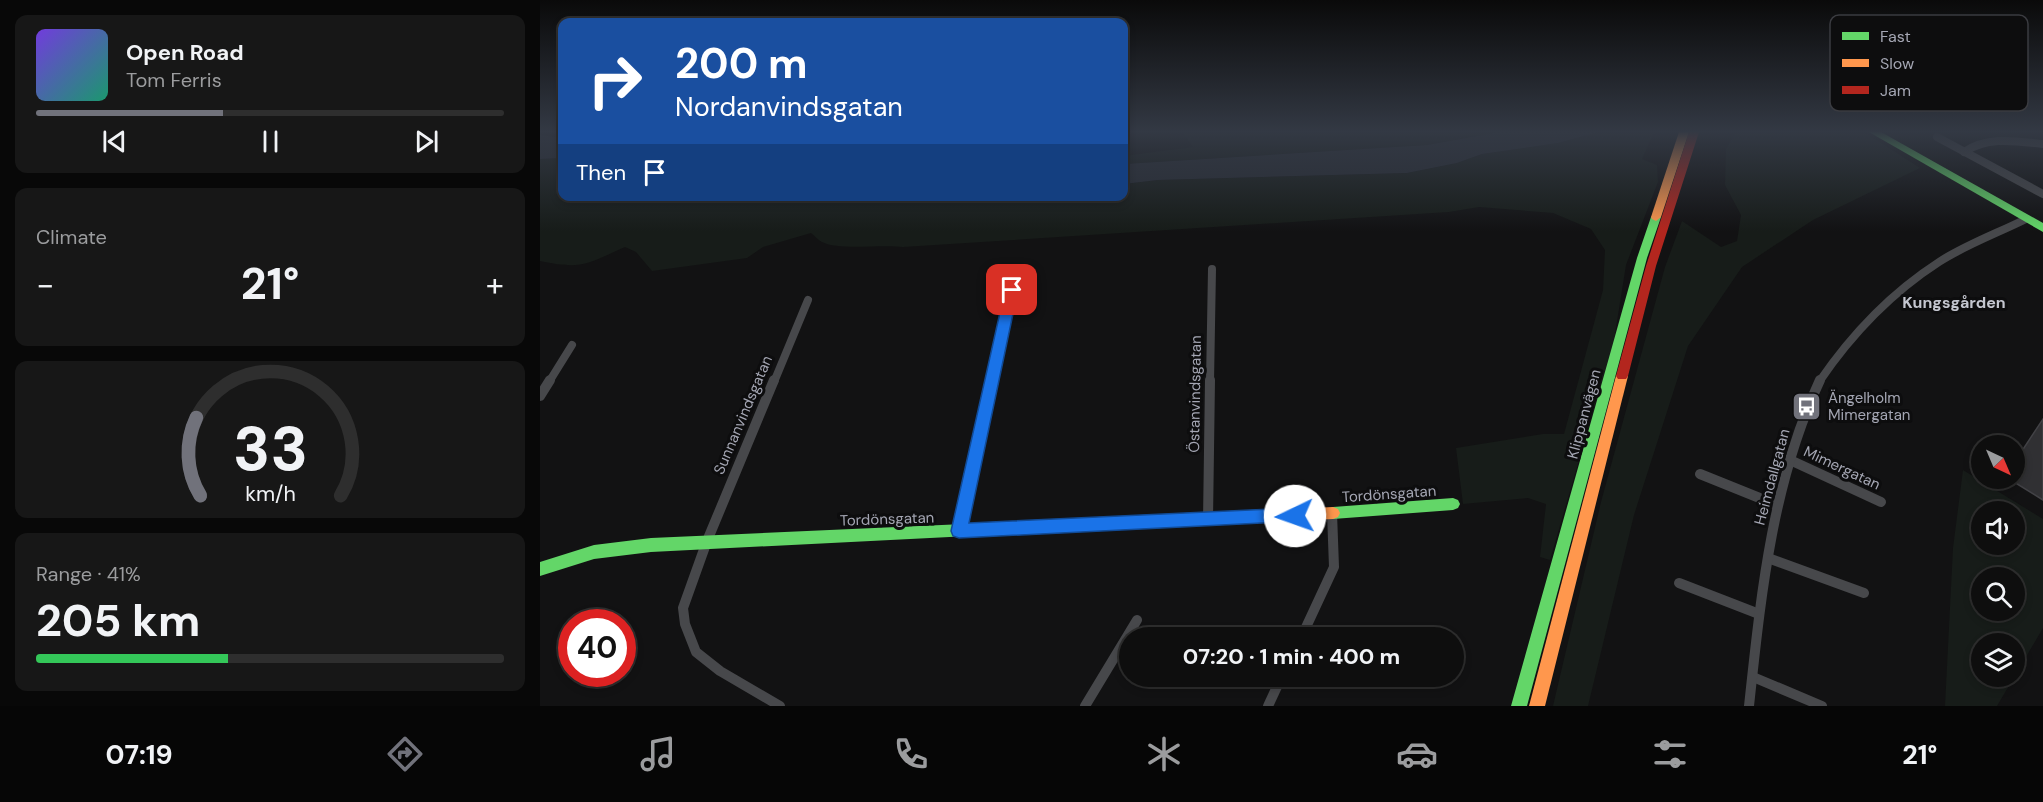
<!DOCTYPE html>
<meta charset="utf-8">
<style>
:root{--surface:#0e0e0e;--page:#171717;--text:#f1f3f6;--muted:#9b9c9e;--line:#2e2e2e;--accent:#71727b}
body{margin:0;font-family:"DM Sans",sans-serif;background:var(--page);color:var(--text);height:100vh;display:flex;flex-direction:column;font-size:22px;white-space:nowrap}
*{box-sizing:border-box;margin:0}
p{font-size:20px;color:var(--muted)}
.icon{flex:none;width:33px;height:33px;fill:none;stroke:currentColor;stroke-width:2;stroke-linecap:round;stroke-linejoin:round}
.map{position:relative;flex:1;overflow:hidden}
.drawer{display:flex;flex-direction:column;gap:15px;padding:15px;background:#080808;width:540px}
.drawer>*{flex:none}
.hud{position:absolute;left:18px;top:18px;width:570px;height:183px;border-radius:12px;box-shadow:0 3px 9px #0003,0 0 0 2px var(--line);background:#1a4fa0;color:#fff;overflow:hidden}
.needle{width:39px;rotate:136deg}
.controls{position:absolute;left:1431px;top:435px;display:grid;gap:12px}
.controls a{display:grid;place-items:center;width:54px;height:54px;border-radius:50%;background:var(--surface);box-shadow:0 3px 9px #0003,0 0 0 2px var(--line);font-size:30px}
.speed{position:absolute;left:18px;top:609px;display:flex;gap:12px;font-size:30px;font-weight:700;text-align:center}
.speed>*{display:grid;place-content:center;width:78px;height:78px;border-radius:50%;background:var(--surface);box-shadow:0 3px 9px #0003,0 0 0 2px var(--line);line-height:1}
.speed .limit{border:9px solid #d22;background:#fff;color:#111}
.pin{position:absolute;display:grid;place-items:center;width:51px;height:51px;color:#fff;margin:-26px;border-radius:12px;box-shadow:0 3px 9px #0006}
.me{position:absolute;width:66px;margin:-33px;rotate:267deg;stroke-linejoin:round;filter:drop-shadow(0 0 4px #0008)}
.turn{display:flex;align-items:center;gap:21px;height:126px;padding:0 18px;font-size:27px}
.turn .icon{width:78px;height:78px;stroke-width:2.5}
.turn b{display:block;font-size:42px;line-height:51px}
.then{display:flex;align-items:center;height:57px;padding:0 18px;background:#0003;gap:12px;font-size:22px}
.big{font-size:45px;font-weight:700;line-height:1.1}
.drawer .widget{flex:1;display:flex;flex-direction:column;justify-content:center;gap:9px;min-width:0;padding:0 21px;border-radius:12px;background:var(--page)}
.drawer .dial{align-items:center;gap:0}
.dial svg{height:156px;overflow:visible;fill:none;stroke:var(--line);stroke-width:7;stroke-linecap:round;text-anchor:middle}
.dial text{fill:var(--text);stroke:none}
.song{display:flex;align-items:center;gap:18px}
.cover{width:72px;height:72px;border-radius:9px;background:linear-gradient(135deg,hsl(260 70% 55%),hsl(160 70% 35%))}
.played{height:6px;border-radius:3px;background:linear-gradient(90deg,var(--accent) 40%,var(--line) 40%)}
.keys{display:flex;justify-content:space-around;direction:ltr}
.heat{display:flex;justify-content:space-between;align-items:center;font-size:33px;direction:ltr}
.charge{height:9px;border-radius:4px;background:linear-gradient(90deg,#34c759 41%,var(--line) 0)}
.trip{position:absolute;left:579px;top:627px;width:345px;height:60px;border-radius:30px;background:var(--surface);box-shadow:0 3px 9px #0003,0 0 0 2px var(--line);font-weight:700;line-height:60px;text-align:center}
.tabs{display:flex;height:96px;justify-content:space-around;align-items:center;background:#060606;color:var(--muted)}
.tabs .icon{width:42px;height:42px}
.tabs .active{color:var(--accent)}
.tabs b{font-size:27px;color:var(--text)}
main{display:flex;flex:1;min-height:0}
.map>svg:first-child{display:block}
</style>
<main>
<section class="drawer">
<div class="widget">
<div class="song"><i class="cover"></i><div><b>Open Road</b><p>Tom Ferris</p></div></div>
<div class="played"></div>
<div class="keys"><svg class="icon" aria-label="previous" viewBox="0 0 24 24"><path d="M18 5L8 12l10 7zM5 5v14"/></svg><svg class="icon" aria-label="pause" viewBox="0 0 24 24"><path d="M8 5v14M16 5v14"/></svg><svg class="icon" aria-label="next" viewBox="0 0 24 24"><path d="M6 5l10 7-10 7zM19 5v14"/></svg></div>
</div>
<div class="widget"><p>Climate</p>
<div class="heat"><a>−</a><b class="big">21°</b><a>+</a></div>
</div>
<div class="widget dial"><svg viewBox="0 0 100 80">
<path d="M14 69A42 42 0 1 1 86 69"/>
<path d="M14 69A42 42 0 0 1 12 29" stroke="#71727b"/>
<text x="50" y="56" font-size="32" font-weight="700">33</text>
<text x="50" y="72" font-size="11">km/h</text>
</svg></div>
<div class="widget"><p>Range · 41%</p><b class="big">205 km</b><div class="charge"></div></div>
</section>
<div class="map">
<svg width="1503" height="706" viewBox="0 0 1503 706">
<rect width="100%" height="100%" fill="#121213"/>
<g fill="#171c19" fill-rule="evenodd">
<polygon points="642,132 960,132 887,145 584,164 584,156 653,147"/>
<path d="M1058,132H1114L1102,159L1117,165L1118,182L1086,265L1074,340L1010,560L1000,557L1006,504L988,498L923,504L916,448L1003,434H1024L1063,290L1065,250L1051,229L1013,213L939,207L909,212L363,247C341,244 299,251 282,242C278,240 275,236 271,233L223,247L207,258L112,271L96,252L85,247C47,264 42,270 0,261V159L22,158V196H584V184L618,180L867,173L917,163L942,154L1018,143Z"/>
<polygon points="1196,132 1324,132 1380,168 1273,220 1202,267 1148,346 1094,515 1048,706 1013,706 1061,502 1125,267 1142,221 1181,247 1197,241 1201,215 1185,185 1186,149"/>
<path d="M1423,470L1503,519V628L1457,706H1405L1413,548ZM1442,512H1474V544H1442ZM1442,578H1474V610H1442ZM1442,644H1474V676H1442Z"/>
</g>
<g fill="#272b33">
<polygon points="960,132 1058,132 1018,143 942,154 917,163 867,173 618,180 584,184 584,164 887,145"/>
<polygon points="0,135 22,138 22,158 0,159"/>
</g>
<polygon fill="#303033" stroke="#424246" stroke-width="1.5" points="1503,419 1503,500 1474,482 1474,463"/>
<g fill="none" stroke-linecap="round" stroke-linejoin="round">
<g stroke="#47484b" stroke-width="8">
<polyline points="1397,137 1503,194"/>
<path d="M1424,152C1448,136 1475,141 1503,144"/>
<polyline points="9,382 32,345"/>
<polyline points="234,382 268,300"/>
<polyline points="452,382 472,290"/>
<polyline points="670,382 672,269"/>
<path d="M1279,382C1311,335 1351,293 1399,262C1425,245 1458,233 1486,219"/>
</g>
<g stroke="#47484b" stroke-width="10">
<polyline points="234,380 167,541 143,608 145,624 156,652 180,671 240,706"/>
<polyline points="0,396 10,380"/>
<polyline points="1250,460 1341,502"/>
<polyline points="1160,474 1237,505"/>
<polyline points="668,520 670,380"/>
<polyline points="419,531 452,380"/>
<polyline points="1228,558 1324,593"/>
<polyline points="1139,583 1219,614"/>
<polyline points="761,638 794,567 792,513"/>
<polyline points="1213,677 1282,706"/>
<polyline points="545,706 597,620"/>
<polyline points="728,706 742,676"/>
<path d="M1209,706C1221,595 1232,482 1280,380"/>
</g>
<g fill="#63d668" fill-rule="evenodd">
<polygon points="1329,132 1341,132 1503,223 1503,232"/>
<polygon points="1116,213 1121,217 1107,258 987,706 971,706 1097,258 1111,217"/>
<polygon points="913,498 918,500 920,504 918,508 913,510 793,519 788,517 786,513 788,509 793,507"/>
<polygon points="469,522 474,523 476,528 474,533 469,534 111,552 54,559 0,576 0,562 54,545 111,538"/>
</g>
<g fill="#ff974d" fill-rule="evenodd">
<polygon points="1139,132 1149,132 1121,217 1116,221 1112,219 1111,217"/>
<polygon points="1082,371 1086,373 1088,376 1005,706 989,706 1076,376 1078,373"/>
<polygon points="793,507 798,509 800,513 798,517 793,519 469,534 464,533 462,528 464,523 469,522"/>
</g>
<polygon fill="#b3261e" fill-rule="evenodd" points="1149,132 1159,132 1116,266 1088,376 1086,379 1078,379 1076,376 1106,266"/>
</g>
<linearGradient id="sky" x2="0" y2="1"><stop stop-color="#0a0a0a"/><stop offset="0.57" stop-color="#333944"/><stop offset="1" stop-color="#333944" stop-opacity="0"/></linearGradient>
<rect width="1503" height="231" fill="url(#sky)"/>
<polygon fill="#1a73e8" stroke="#114b97" stroke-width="1.5" points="472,285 478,290 429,523 755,508 761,511 763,516 761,521 419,538 413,536 411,531 465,290"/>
<defs>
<symbol id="bus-square" viewBox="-11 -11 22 22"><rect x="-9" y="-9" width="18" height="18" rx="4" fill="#71727b" stroke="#0d0d0e"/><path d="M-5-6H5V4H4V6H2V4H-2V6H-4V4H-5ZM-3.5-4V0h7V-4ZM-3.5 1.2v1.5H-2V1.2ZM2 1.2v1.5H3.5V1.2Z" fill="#fff"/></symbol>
</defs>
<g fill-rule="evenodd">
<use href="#bus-square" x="1250" y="390" width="33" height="33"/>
</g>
<g text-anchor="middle" stroke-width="6" stroke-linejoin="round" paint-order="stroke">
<g font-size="15" fill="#a4a6b3" stroke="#0d0d0e">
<text transform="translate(655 394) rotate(-89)" y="5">Östanvindsgatan</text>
<text transform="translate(1044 414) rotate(-75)" y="5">Klippanvägen</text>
<text transform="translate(203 415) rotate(-67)" y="5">Sunnanvindsgatan</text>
<text transform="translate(1302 468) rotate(25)" y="5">Mimergatan</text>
<text transform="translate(1232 477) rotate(-75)" y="5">Heimdallgatan</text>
<text transform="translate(849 494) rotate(-4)" y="5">Tordönsgatan</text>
<text transform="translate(347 519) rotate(-2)" y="5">Tordönsgatan</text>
</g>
<g font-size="15" fill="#a4a6b3" stroke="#0d0d0e" text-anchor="start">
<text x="1288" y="403">Ängelholm<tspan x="1288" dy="17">Mimergatan</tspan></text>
</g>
<g font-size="16" font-weight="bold" fill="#c4c6cf" stroke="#0d0d0e">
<text x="1414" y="308">Kungsgården</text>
</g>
</g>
<rect x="1290" y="15" width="198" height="96" rx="9" fill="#0d0d0e" stroke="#3a3b40" stroke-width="1.5"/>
<rect x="1302" y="32" width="27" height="8" fill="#63d668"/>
<rect x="1302" y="59" width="27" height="8" fill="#ff974d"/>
<rect x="1302" y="86" width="27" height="8" fill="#b3261e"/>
<g font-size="16" fill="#a4a6b3">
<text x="1340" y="42">Fast</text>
<text x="1340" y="69">Slow</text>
<text x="1340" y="96">Jam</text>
</g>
</svg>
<div class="controls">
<a><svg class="needle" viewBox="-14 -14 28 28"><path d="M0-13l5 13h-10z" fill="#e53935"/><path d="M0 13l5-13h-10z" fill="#9b9c9e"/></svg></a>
<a><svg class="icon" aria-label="sound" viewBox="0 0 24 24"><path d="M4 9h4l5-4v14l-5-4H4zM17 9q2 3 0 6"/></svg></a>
<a><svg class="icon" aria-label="search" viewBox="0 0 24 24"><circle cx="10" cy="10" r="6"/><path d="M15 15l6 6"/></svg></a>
<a><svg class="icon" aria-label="layers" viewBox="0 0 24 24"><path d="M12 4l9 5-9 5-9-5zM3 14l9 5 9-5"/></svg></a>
</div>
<div class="speed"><div class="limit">40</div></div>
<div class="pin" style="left:472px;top:290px;background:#d93025"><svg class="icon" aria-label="arrive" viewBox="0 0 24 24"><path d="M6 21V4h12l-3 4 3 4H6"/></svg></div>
<svg class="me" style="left:755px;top:516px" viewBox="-20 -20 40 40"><circle r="19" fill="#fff"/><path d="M0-13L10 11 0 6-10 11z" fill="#1a73e8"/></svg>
<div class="trip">07:20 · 1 min · 400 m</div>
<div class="hud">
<div class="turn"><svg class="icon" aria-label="right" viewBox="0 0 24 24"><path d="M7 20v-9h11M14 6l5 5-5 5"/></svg><div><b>200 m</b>Nordanvindsgatan</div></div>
<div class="then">Then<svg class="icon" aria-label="arrive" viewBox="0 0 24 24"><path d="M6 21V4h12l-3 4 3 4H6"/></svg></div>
</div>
</div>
</main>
<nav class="tabs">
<b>07:19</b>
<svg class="icon active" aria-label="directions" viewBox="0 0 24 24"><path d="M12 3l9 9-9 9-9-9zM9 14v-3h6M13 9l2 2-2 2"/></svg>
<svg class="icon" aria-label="music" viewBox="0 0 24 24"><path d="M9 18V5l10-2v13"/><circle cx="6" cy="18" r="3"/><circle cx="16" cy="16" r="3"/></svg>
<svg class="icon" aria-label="phone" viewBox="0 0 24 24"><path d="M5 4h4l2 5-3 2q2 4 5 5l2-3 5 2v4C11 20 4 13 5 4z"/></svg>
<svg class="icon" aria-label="climate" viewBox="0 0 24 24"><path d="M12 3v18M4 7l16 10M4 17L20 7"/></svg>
<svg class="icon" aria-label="car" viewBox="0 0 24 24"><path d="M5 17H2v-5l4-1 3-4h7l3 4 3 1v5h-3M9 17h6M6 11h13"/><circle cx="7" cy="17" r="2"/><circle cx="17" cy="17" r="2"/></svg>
<svg class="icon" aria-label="filters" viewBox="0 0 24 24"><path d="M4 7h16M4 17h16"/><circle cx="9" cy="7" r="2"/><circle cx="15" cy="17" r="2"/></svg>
<b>21°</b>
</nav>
